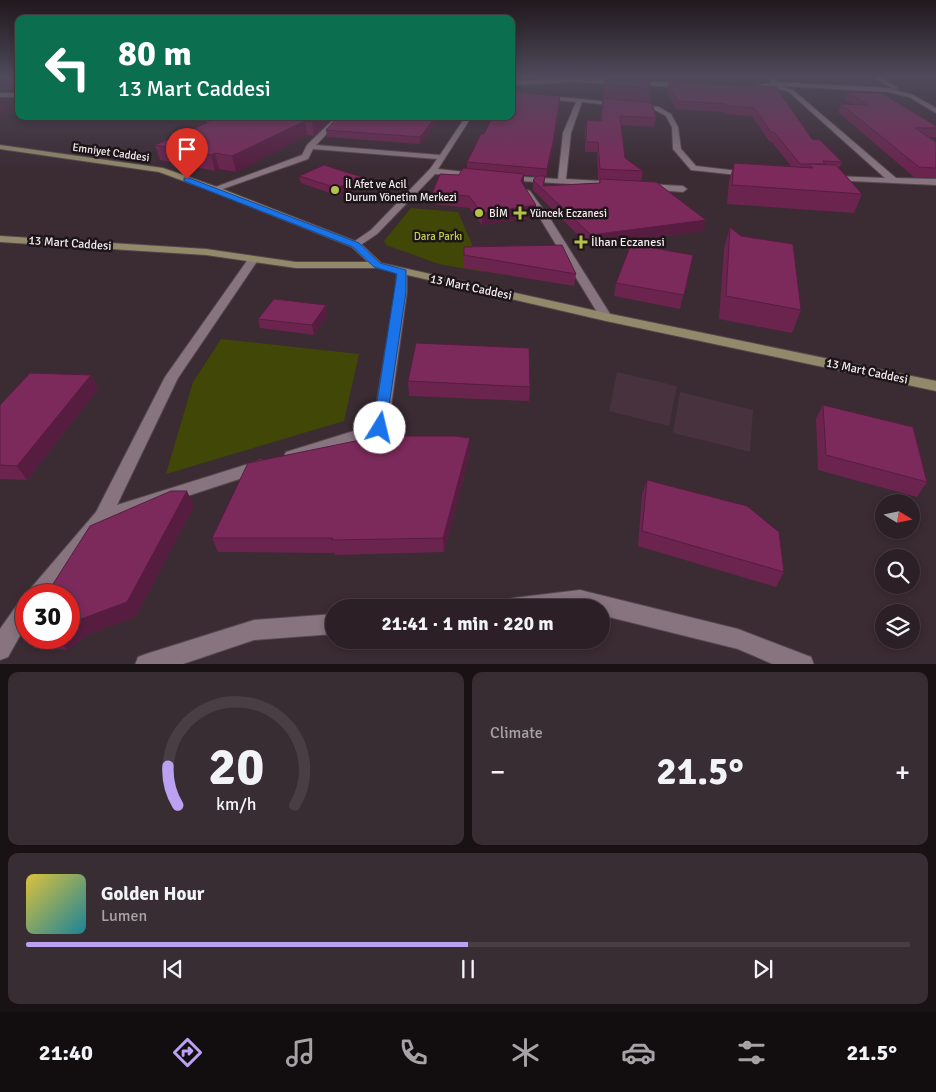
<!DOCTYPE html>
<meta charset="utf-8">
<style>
:root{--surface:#2c2026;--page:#382d32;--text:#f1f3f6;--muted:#a6a3a7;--line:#483e43;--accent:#bca0f2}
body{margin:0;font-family:Signika,sans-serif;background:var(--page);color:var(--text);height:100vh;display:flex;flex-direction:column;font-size:19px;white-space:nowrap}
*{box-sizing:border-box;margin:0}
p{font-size:16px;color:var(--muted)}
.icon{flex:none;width:28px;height:28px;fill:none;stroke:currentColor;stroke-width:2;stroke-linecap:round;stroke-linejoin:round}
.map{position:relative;height:664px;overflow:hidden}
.side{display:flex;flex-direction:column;gap:8px;padding:8px;background:#181215;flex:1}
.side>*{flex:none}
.banner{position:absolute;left:15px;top:15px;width:500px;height:105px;border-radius:10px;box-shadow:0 2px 8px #0003,0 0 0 1px var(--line);background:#0b6e4f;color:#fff;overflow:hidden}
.needle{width:32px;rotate:100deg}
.buttons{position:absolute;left:875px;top:494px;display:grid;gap:10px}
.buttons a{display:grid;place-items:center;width:45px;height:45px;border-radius:50%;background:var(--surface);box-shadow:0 2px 8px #0003,0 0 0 1px var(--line);font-size:25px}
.speed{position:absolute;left:15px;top:584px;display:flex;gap:10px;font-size:25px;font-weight:700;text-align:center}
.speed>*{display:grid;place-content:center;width:65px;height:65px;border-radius:50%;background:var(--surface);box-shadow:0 2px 8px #0003,0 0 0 1px var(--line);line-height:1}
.speed .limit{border:8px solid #d22;background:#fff;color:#111}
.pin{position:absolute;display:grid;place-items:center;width:42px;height:42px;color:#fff;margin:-51px -21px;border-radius:50% 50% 50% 0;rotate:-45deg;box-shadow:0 0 5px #0007}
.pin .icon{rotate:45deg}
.me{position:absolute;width:55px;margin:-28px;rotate:9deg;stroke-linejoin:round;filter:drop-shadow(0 0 4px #0008)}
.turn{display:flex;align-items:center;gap:18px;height:105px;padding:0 20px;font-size:22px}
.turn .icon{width:65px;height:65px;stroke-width:2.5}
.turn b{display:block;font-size:35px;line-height:42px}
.big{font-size:38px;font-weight:800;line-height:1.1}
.side .card{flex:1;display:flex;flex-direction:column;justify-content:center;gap:8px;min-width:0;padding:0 18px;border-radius:10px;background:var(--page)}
.side .dial{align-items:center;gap:0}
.dial svg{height:130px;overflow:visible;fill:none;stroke:var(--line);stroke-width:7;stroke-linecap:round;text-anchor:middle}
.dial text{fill:var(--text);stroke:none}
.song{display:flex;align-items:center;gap:15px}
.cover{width:60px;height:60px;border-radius:8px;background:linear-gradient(135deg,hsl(50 70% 55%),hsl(190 70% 35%))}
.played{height:5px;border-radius:2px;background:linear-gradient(90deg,var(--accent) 50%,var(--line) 50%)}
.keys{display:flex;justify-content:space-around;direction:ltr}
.heat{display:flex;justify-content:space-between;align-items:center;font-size:28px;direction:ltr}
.side .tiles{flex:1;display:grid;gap:8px;grid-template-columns:1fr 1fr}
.card:last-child{grid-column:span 2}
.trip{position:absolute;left:325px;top:599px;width:285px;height:50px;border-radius:25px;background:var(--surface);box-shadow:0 2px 8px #0003,0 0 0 1px var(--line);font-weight:800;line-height:50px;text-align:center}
.menu{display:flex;height:80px;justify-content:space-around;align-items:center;background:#120d0f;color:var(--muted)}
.menu .icon{width:35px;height:35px}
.menu .on{color:var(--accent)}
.menu b{font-size:22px;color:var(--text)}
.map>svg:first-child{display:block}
</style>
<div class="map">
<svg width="936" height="665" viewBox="0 0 936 665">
<rect width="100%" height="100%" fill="#3b2b33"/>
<g fill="#48323e">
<polygon points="617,372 677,386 669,426 609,411"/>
<polygon points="680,392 753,410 750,452 673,433"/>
</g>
<g fill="#414706">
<polygon points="411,208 458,212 484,272 439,264 386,245 384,241"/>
<polygon points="221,339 359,354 344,421 166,474 193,382"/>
</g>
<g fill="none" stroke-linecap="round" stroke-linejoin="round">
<defs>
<g id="street">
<polygon points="768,77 774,77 776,82 888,88 913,95 936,108 936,113 909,97 888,92 782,86 793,90 896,178 936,179 936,185 829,180 828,178 832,176 885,178 789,92 777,88 777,86 765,89 748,87 771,83"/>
<polygon points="873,77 880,77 898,88 893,89"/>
<polygon points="571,78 684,83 687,85 684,87 571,82 511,85 511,81"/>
<polygon points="511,92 620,103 618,106 582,102 571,133 566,179 602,181 606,184 605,186 504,180 503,178 507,176 558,179 563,133 576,102 511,96"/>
<rect x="0" y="93" width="19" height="4"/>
<polygon points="638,104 659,107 671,114 678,127 681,149 696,166 747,172 751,174 747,176 691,170 673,149 672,127 666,116 655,110 636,107 636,105"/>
<path d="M205,116H211L212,119H229L232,121C226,125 212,124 205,120Z"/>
<polygon points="337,116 344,116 316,145 440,155 466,116 472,116 438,169 475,173 479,175 475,177 435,174 377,234 356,248 352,247 352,243 371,230 430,169 437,159 313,149 308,159 217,191 210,189 302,155 307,145"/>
<polygon points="647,184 683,186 687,189 683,192 644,189 644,185"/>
<polygon points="527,190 530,191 551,220 612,317 610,320 606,321 600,317 541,220 523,193"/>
<polygon points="253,257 258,260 178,378 117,505 261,460 267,462 269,466 267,470 108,522 50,595 28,595 31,588 96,512 165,377 249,258"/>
<polygon points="402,269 407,272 407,292 388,428 385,432 292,462 286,460 284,456 286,452 373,425 395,292 397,272"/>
<polygon points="580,590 738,629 811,657 814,665 775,665 738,649 601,615 601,608 503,608 506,601 513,598"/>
<polygon points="26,599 26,625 8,657 0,660 0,629 19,602"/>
<polygon points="334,614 334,634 254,640 180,665 135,665 138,657 146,654 254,620"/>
</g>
<polygon id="secondary" points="0,145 163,168 217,187 360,243 381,263 606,313 936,381 936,391 606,321 377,268 296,268 206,255 0,242 0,236 206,249 296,262 368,262 352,247 211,191 159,172 0,149"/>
</defs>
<use href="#street" stroke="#54474e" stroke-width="2"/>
<use href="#secondary" stroke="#54474e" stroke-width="2"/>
<use href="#street" fill="#87747e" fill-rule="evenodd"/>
<use href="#secondary" fill="#92896a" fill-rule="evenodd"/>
</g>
<g fill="#6b244e">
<polygon points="0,77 19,77 19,89 5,89 3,86 0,86"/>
<polygon points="605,77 651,89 649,102 656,118 654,127 621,125 625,158 643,171 641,181 706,220 703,231 589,246 533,190 533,180 536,176 524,175 524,185 536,217 482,225 469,208 433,204 432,193 459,175 467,168 467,162 484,134 560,103 554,145 546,177 545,177 544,186 599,183 600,180 598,180 597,152 585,152 585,130 587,120 600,121"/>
<polygon points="669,82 776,87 812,139 842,162 839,168 862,194 854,213 727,204 729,181 734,163 791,166 771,141 769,141 752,116 725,114 724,112 675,109 667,90"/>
<polygon points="848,92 936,126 936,137 928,137 936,142 936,178 914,177 838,112 841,104 852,104 845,100"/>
<polygon points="223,116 327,116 328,122 314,136 307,135 236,172 219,169 215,171 160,160 155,145"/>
<polygon points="442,116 420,144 327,137 326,130"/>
<polygon points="299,176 362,184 338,196 301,183"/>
<polygon points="730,227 801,310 792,333 719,319 724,248"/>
<polygon points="464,255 576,274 574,286 464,268"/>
<polygon points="693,255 680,309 614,296 616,283"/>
<polygon points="328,314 314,335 260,328 258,319"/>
<polygon points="91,375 98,389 27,480 0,479 0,405"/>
<polygon points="408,381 530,387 529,401 409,396"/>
<polygon points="823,405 927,482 917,497 818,470 816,419"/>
<polygon points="470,438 470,453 444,552 335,555 335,553 218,552 212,538"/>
<polygon points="647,480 784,572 776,587 638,546 642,494"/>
<polygon points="194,506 136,616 87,635 67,650 34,648 21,634 26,626 26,638 69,638"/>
</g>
<g fill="#571d40">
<polygon points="5,102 9,111 0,114 0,104"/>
<polygon points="560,103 554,145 546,177 547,169"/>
<polygon points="317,116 327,116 328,122 314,136 312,121"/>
<polygon points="436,116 442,116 420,144 420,137"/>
<polygon points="305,121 307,135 236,172 232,156"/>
<polygon points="215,153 219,169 215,171 211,155"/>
<polygon points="524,174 524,185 520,192 521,181"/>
<polygon points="362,177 362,184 338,196 337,188"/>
<polygon points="536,205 536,217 482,225 482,213"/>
<polygon points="706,220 703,231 589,246 591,235"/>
<polygon points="326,305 328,314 314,335 312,325"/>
<polygon points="91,375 98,389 27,480 17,466"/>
<polygon points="470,438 470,453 444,552 443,538"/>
<polygon points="187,491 194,506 136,616 87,635 67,650 57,638 69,638 69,626"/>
</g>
<g fill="#7c2a5b" stroke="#571d40">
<polygon points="0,77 19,77 19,83 2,84 2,80 0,80"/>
<polygon points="605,77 648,77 651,89 604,85"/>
<polygon points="669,82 776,87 812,139 820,140 842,162 823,161 825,164 800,164 774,132 771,132 754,108 727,106 726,104 677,101"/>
<polygon points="511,92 560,96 554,137 547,169 467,162 481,134 484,134 493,116 511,116"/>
<polygon points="848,92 882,93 936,126 936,128 915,128 936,142 936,168 919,167 841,104 867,105"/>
<polygon points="603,98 652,103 656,118 620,116 625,158 643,171 600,169 598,142 586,142 587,120 601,121"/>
<polygon points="223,116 317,116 312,121 305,121 232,156 215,153 211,155 155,145"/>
<polygon points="339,116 436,116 420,137 326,130"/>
<polygon points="734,163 813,168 809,164 836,165 862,194 732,185"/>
<polygon points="324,165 362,177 337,188 299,176"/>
<polygon points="463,168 524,174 521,181 536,205 482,213 469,196 432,193 440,174 459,175"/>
<polygon points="537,176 545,176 543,186 600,183 600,179 656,182 706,220 591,235 533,180"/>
<polygon points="730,227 741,236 793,244 801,310 726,296"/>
<polygon points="631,244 693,255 684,295 616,283"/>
<polygon points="562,245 576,274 464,255 464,247"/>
<polygon points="274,299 326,305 312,325 258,319"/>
<polygon points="416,343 529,348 530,387 408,381"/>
<polygon points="30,373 91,375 17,466 0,465 0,405"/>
<polygon points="823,405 913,427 927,482 826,455"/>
<polygon points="380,436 454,436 470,438 443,538 332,540 333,538 212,538 248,463"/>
<polygon points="647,480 747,506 779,532 784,572 642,531"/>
<polygon points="171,491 187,491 127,602 76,621 69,626 69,595 46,595 90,526"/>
<polygon points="26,626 26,634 21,634"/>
</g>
<linearGradient id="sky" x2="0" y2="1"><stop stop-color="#20181c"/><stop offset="0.45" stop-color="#4f4a5b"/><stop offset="1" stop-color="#4f4a5b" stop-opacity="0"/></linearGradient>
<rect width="936" height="170" fill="url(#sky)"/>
<polygon fill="#1a73e8" stroke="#114b97" points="184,178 189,178 359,243 380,263 406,270 406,292 385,432 375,432 373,428 397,274 374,267 353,247 184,181"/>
<g fill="#b4c24a" stroke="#1d1619" stroke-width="2">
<circle cx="335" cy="190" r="5"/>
<circle cx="479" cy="213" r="5"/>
<path d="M517.5 205.5h5v5h5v5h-5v5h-5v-5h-5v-5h5z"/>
<path d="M578.5 234.5h5v5h5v5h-5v5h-5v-5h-5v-5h5z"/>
</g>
<g text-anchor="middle" stroke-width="5" stroke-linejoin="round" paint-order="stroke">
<g font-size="11" fill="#f6ebf0" stroke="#1d1619">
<text transform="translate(111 152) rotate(8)" y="4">Emniyet Caddesi</text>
</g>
<g font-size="11" fill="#f6ebf0" stroke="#1d1619" text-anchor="start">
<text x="345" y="188">İl Afet ve Acil<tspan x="345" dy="13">Durum Yönetim Merkezi</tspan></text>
<text x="489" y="217">BİM</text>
<text x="530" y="217">Yüncek Eczanesi</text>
</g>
<g font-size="11" fill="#c1d049" stroke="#1d1619">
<text x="438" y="240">Dara Parkı</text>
</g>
<g font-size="12" fill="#f6ebf0" stroke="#1d1619" text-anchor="start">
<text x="591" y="246">İlhan Eczanesi</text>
</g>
<g font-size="12" fill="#f6ebf0" stroke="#1d1619">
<text transform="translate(70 243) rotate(4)" y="4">13 Mart Caddesi</text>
<text transform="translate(471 287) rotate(12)" y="4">13 Mart Caddesi</text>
<text transform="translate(867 371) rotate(12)" y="4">13 Mart Caddesi</text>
</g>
</g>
</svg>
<div class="buttons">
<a><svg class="needle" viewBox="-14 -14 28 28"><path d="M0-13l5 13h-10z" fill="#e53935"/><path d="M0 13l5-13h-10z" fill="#a6a3a7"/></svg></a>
<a><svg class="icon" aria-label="search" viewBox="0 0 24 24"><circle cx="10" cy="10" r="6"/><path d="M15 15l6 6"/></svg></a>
<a><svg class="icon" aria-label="layers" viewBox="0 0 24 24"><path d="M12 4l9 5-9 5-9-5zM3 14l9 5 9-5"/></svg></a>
</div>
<div class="speed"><div class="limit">30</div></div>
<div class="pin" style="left:187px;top:179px;background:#d93025"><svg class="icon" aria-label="arrive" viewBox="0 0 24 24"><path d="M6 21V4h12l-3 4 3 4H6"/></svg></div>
<svg class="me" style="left:380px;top:428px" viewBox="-20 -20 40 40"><circle r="19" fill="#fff"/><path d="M0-13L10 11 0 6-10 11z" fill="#1a73e8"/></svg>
<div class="trip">21:41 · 1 min · 220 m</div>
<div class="banner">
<div class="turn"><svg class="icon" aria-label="left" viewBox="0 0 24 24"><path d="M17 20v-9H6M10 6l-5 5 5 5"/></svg><div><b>80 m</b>13 Mart Caddesi</div></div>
</div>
</div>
<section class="side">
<div class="tiles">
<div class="card dial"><svg viewBox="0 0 100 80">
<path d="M14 69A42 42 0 1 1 86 69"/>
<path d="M14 69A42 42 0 0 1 8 45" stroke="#bca0f2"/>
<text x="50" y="56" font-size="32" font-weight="700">20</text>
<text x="50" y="72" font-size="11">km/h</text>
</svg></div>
<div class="card"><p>Climate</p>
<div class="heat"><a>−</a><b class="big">21.5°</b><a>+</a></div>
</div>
<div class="card">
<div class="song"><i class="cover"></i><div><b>Golden Hour</b><p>Lumen</p></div></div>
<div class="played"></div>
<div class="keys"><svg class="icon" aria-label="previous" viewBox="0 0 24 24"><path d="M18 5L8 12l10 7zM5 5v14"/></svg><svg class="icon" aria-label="pause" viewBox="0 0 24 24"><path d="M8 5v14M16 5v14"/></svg><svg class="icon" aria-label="next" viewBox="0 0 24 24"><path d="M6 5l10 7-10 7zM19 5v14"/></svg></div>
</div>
</div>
</section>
<nav class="menu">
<b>21:40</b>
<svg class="icon on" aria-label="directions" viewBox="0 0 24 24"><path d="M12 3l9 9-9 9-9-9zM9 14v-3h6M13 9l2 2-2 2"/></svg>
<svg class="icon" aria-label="music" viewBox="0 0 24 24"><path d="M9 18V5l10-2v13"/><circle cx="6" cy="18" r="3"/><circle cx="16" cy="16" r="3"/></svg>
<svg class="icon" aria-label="phone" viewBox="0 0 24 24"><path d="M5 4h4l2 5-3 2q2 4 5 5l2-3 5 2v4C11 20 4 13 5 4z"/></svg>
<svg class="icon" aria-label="climate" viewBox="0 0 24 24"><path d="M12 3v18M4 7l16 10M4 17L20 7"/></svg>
<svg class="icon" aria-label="car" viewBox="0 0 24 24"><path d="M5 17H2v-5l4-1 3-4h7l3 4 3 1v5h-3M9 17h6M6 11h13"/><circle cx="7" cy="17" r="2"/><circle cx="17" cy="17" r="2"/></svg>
<svg class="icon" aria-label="filters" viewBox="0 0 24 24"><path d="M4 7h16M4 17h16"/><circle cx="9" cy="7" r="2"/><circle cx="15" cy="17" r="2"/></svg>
<b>21.5°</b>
</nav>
